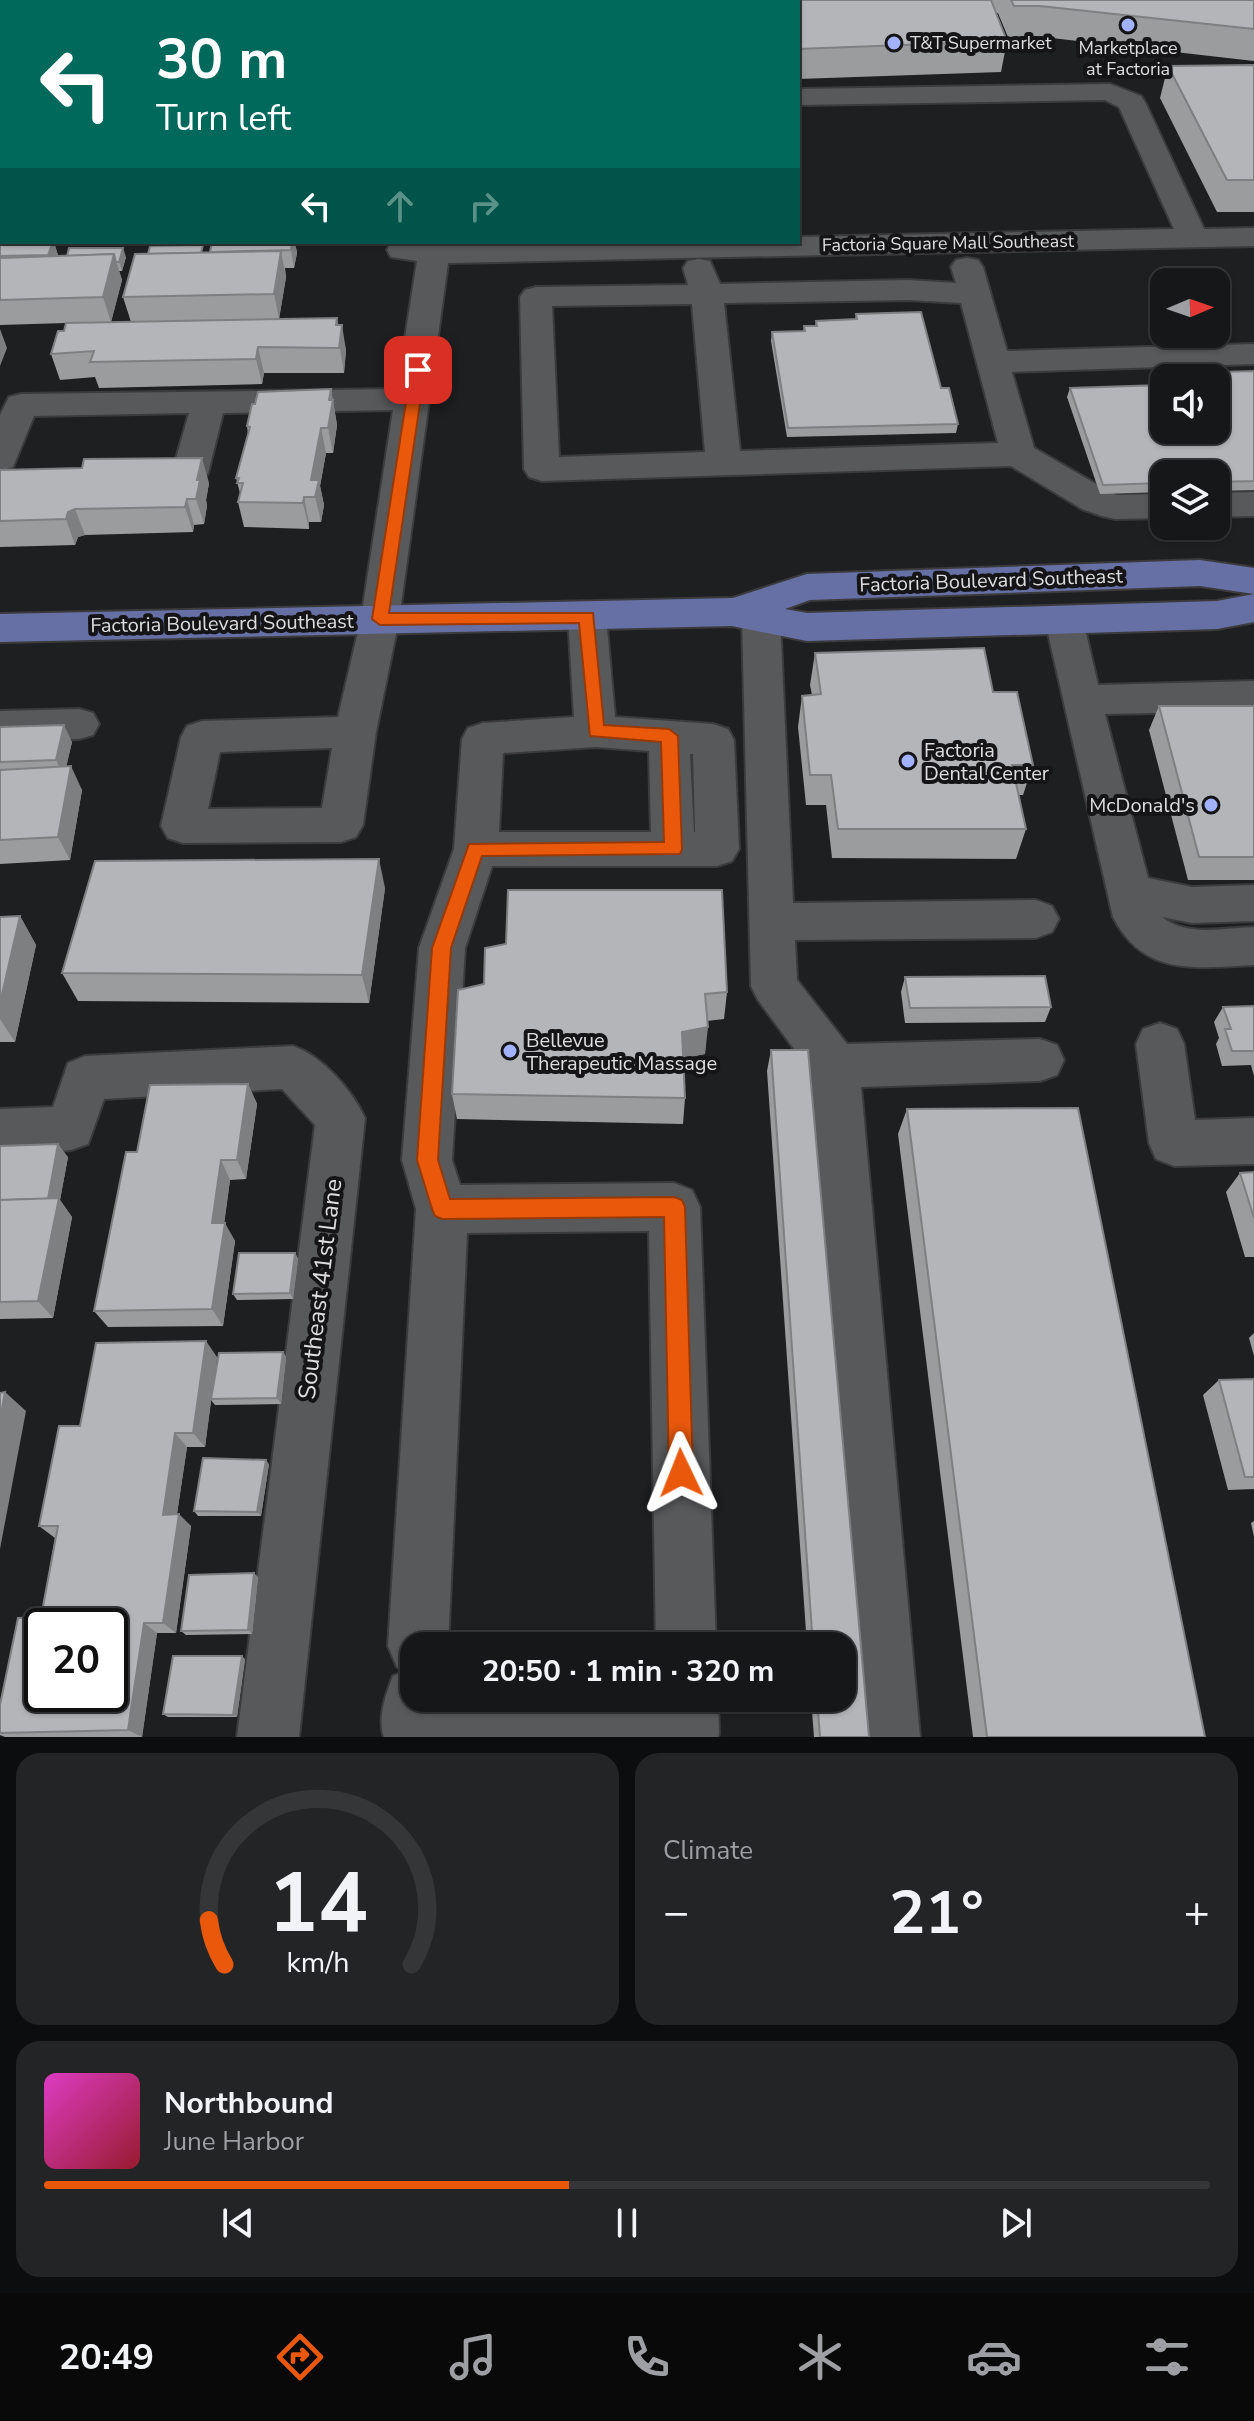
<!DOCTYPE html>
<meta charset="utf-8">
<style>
:root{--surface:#161719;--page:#232426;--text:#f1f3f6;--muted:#9e9fa2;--line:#353638;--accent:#ea580c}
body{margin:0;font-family:"Nunito Sans",sans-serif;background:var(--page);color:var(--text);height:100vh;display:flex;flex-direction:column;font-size:30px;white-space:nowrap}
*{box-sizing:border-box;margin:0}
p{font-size:26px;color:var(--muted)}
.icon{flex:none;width:44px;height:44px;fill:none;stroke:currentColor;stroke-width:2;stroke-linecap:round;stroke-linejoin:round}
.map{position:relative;height:1737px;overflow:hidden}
.sheet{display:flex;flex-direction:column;gap:16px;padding:16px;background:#0c0d0e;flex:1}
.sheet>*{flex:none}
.hud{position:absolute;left:0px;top:0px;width:800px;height:244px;box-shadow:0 2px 6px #0004,0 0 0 2px var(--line);background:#00695c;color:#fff;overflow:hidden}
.needle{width:52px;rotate:88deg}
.tools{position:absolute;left:1150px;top:268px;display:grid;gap:16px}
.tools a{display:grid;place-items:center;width:80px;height:80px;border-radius:16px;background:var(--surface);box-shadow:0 2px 6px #0004,0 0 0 2px var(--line);font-size:40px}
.speed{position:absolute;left:24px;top:1608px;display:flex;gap:16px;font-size:40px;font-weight:700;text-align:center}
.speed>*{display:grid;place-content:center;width:104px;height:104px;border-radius:50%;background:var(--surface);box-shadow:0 2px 6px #0004,0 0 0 2px var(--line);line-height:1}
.speed .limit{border:4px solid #111;border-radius:12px;background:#fff;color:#111}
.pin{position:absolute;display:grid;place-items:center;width:68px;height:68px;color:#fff;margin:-34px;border-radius:16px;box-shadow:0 4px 12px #0006}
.me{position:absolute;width:88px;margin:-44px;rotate:358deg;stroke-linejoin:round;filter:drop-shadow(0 0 6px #0008)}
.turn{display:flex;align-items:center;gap:28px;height:168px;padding:0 24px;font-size:36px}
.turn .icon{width:104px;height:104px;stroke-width:2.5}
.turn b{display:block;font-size:56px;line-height:68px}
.lanes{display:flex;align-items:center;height:76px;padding:0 24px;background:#0003;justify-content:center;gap:40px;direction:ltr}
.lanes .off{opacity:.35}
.big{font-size:60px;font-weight:700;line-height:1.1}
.sheet .card{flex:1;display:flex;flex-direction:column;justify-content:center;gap:12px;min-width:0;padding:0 28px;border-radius:24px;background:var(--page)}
.sheet .dial{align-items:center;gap:0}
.dial svg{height:208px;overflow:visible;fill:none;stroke:var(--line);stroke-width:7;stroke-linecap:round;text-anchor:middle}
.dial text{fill:var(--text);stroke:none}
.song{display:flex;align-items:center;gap:24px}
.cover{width:96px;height:96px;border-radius:12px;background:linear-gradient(135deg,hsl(310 70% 55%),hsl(350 70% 35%))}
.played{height:8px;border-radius:4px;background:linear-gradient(90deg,var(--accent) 45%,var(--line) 45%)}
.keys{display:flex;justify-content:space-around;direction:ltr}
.heat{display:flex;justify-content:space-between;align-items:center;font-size:44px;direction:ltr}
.sheet .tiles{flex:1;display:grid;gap:16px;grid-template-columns:1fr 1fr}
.card:last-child{grid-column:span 2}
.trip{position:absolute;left:400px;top:1632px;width:456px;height:80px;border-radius:24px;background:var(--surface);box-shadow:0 2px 6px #0004,0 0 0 2px var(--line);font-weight:700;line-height:80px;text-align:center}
.tabs{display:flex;height:128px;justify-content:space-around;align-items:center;background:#09090a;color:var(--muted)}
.tabs .icon{width:56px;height:56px}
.tabs .selected{color:var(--accent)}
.tabs b{font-size:36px;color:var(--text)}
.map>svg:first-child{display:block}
</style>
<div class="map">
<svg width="1254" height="1737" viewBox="0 0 1254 1737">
<rect width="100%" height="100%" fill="#1e1f21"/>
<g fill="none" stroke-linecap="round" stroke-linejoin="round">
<defs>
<g id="minor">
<polygon points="273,0 299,0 272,2"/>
<polygon points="454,0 480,0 453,2"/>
<rect x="555" y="0" width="26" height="2"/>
<polygon points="659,0 685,0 686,2 660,2"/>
<path d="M1110,84L1141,96L1145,102L1204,229L1254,228V246L448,263L399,619L376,732L363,825L356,837L341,842L183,843L168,838L161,826L181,737L187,726L202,721L338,717L361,619L393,410L223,413L208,473L203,481C181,487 155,488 133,482L128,474L133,466L175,462L189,413L34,416L13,467L0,471V415L9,397L21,394L397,389L417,261L391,257L387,250L391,243L397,242H798V237L1174,229L1119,107L1105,100L798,105V89ZM332,748L322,808L208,809L220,752Z"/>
<path d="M967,258L978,260L983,267L1007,351L1254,344V364L1012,372L1034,448L1108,491L1117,495L1164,494V518L1115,519L1102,516L1082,509L1011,466L542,481L529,477L524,469L520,297L525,290L536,287L688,285L683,268L688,261L699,259L710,261L720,284L908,280L956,283L951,267L956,260ZM908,300L961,303L998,443L740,451L724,303ZM692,304L705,452L559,457L552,306Z"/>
<polygon points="1254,492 1254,516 1216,517 1216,493"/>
<path d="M587,603L601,607L606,617L615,717L713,724L728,729L734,740L739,849L732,861L717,866H492L465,948L452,1160L460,1185L674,1183L692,1190L700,1207L716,1646H656L649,1231L467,1233L448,1646H414V1698L656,1703V1698H718L719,1734L718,1737H384C377,1718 386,1694 393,1676L406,1671L397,1667L388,1646L416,1209L402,1160L419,948L454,849L462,739L468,728L483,723L574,717L568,617L573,607ZM596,747L649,751L651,832H499L503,753ZM690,754H693L695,832H694Z"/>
<polygon points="761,604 775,608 780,618 793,903 1036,900 1052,906 1059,919 1052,932 1036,938 795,940 797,980 847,1044 1040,1039 1057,1045 1064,1060 1057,1075 1040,1081 861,1087 920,1737 858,1737 811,1072 758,1000 751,986 742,618 747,608"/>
<path d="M1064,606L1078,610L1083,620L1098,685L1254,681V711L1105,714L1148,878L1192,887L1254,885V921L1192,923L1162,917C1187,937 1223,928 1254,927V965C1196,968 1144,977 1113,917L1045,620L1050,610Z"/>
<polygon points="79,709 93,713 99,724 93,735 79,739 0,741 0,711"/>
<polygon points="1160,1023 1177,1029 1184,1044 1195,1120 1254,1118 1254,1164 1174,1166 1156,1159 1149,1143 1136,1044 1143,1029"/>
<path d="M293,1046C322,1056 352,1090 365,1118L299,1737H237L315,1125L282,1089L104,1099L88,1144L71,1150L0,1155V1109L53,1107L68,1063L85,1056Z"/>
</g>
<polygon id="major" points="1200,560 1254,568 1254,594 1200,586 810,600 785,609 807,613 1217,601 1254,594 1254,622 1217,629 807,641 732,626 0,642 0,614 733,598 807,574"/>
</defs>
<use href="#minor" stroke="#3b3b3d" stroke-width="4"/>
<use href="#major" stroke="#3b3b3d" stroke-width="4"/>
<use href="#minor" fill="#58595b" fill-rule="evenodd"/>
<use href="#major" fill="#6770a4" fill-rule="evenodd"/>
</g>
<g fill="#9b9c9e">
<polygon points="0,0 2,2 2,25 0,25"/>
<polygon points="59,0 206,0 205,2 59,2"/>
<polygon points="340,0 405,0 404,2 341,2"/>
<polygon points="707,0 1254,0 1254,61 1034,36 1008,37 998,13 996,13 1007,41 1001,72 798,79 798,2 708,2"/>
<polygon points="0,35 2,35 2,90 0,95"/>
<polygon points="1254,65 1254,212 1217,212 1160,98 1168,66"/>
<polygon points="0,241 54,242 58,256 126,257 122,271 119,271 122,280 111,322 131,322 123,297 205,253 211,253 212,242 295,242 297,253 294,268 285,268 286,277 279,319 339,325 346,350 344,373 264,373 262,384 99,388 95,377 60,380 51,354 64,331 66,323 0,325"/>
<polygon points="856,314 941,388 958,424 956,433 787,437 771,341 772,332 803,332 804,326 815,326 816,321 855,320"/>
<polygon points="1254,371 1254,490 1216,491 1216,474 1164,474 1164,492 1100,494 1067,397 1070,388 1154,385 1153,383 1156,374"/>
<polygon points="331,389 337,425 333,453 326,453 320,486 324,505 321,522 309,522 309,529 244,527 238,502 240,493 236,478 248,434 247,426 255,404"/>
<polygon points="0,470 209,483 206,500 207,506 204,524 194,525 193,532 85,535 78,537 75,545 0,547"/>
<polygon points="815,653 993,692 1033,765 1023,795 1019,795 1026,829 1016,859 832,858 826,805 806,805 798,727 802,696 812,695 810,685"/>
<polygon points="1159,706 1254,706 1254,880 1188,880 1149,730"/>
<polygon points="0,727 72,742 66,766 82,790 70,860 0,864"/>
<polygon points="385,888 369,1003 78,1001 62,973"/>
<polygon points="20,916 36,945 15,1042 0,1042 0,917"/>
<polygon points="905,977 1051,1007 1045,1022 905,1023 901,992"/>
<polygon points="458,990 727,992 724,1019 707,1021 705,1054 683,1058 685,1098 683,1124 457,1119 452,1094"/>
<polygon points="1254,1006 1254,1076 1251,1065 1222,1066 1216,1044 1219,1038 1214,1022 1223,1007"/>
<polygon points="771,1050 869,1737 814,1737 811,1698 842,1698 842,1646 807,1646 767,1071"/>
<polygon points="248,1084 257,1104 246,1179 230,1180 224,1223 235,1241 223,1326 108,1327 94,1311 137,1152"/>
<polygon points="907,1109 1205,1737 973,1737 898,1134"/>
<polygon points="0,1146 68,1157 60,1200 72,1217 53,1318 0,1319"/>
<polygon points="1254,1172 1254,1257 1245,1257 1226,1192 1240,1173"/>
<polygon points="295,1253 298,1259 293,1299 237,1300 233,1294"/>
<polygon points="1254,1333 1254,1356 1249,1338"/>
<polygon points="283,1352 286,1357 281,1404 215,1405 211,1400 205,1447 187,1447 177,1514 191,1526 176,1633 157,1633 142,1737 5,1737 0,1735 0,1705 41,1617 55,1538 39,1526 80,1426 217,1357 213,1388"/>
<polygon points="1254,1379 1254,1489 1228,1490 1203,1395 1219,1380"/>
<polygon points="269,1464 261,1516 198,1516 194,1511"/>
<polygon points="1254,1521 1254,1537 1251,1523"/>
<polygon points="258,1577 252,1634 186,1635 181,1631"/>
<polygon points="245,1659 237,1717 168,1717 163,1714"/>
</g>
<g fill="#7e7f81">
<polygon points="33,0 45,0 44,2 32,2"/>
<polygon points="0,71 2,77 2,90 0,95"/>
<polygon points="53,242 54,242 59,258 54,273 48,255"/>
<polygon points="292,242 295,242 297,253 294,268 291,250"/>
<polygon points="123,248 126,257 122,271 119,262"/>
<polygon points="281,251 286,277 279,319 274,294"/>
<polygon points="114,254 122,280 111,322 103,297"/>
<polygon points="337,318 341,337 342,325 346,350 344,373 336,325"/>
<polygon points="0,329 7,348 0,366"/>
<polygon points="258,347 264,373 262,384 256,359"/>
<polygon points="331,389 337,425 333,453 328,428 329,400"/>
<polygon points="321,428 326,453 320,486 324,505 321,522 311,480"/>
<polygon points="202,458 209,483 206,500 207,506 204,524 196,499 197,480"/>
<polygon points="304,497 309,522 309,529 303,503"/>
<polygon points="187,499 194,525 193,532 185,507"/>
<polygon points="75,509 85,535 78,537 75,545 66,519 68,512"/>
<polygon points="64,725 72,742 64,777 56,760"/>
<polygon points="71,766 82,790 70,860 58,837"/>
<polygon points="379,859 385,888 369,1003 362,975"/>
<polygon points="20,916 36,945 15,1042 0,1019 0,1003"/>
<polygon points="708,1027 705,1054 680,1059 682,1032"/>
<polygon points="248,1084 257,1104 246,1179 237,1160"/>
<polygon points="58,1144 68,1157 60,1200 72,1217 53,1318 38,1301 48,1201"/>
<polygon points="221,1160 230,1180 222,1241 212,1223"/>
<polygon points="225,1223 235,1241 223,1326 212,1309"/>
<polygon points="295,1253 298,1259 293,1299 290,1293"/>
<polygon points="206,1341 217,1357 205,1447 193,1433"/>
<polygon points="283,1352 286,1357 281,1404 277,1398"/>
<polygon points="5,1392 26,1411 0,1549 0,1420"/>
<polygon points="175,1433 187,1447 175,1527 163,1515"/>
<polygon points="266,1460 269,1464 261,1516 257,1512"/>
<polygon points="179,1514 191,1526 176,1633 163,1623"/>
<polygon points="254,1573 258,1577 252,1634 248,1630"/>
<polygon points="144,1623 157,1633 142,1737 128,1730"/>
<polygon points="242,1656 245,1659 237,1717 233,1715"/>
</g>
<g fill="#b4b5b8" stroke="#7e7f81" stroke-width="2" fill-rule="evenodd">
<polygon points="0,0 33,0 32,2 2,2 2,8 0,8"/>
<polygon points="59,0 91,0 58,1"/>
<polygon points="296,0 318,0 317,2 295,2"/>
<polygon points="713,0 991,0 1007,41 798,49 798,2 714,2"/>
<polygon points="1011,0 1254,0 1254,29 1040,6 1014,6"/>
<rect x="0" y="35" width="2" height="23"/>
<polygon points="1254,65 1254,180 1227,180 1168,66"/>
<polygon points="0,241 2,242 53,242 48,255 0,256"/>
<polygon points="212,242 292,242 291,250 210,252"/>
<polygon points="203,245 201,253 148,254 150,246"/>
<polygon points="69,248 123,248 119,262 116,262 114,254 67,256"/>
<polygon points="281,251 274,294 123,297 135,254"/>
<polygon points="114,254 103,297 0,300 0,258"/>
<polygon points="921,312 941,388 949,388 958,424 788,428 772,332 805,331 804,326 817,326 816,321 857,319 856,314"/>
<polygon points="337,318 336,325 342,325 339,348 258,347 256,359 90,362 94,351 51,354 58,331 64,331 66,323"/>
<path d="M1254,371V481L1216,482V474H1164V483L1103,485L1070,388L1161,385L1156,374ZM1164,378H1216V430H1164Z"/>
<polygon points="331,389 329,400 333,400 328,428 321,428 311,480 319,480 315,497 304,497 303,503 238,502 243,483 237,483 239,478 236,478 250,427 247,426 252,404 255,404 258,392"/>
<polygon points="202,458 197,480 200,480 196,499 187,499 185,507 75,509 68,512 66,519 0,521 0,470 82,468 84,459"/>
<polygon points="984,648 993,692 1017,692 1033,765 1012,765 1026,829 838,829 831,775 810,775 802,696 821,694 815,653"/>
<polygon points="1159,706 1254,706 1254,857 1199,857"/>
<polygon points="64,725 56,760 0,762 0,727"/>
<polygon points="71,766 58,837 0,840 0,770"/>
<polygon points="379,859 362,975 62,973 95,861"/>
<polygon points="508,890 722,890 727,992 705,994 708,1027 682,1032 685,1098 452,1094 458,990 484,984 485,948 506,944"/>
<polygon points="20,916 0,1003 0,917"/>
<polygon points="1045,976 1051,1007 910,1008 905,977"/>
<polygon points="1254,1006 1254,1051 1232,1051 1225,1029 1231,1029 1223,1007"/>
<polygon points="771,1050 808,1050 869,1737 820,1737 817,1698 842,1698 842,1646 813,1646"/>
<polygon points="248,1084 237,1160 221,1160 212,1223 225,1223 212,1309 94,1311 126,1152 137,1152 150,1085"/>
<polygon points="1078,1108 1205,1737 987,1737 907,1109"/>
<polygon points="58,1144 48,1199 0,1200 0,1146"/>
<polygon points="1254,1172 1254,1218 1240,1173"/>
<polygon points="59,1198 38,1301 0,1302 0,1200"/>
<polygon points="239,1253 295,1253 290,1293 233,1294"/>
<path d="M206,1341L193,1433H175L163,1515L179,1514L163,1623H144L128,1730L0,1733V1705L18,1618L41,1617L58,1526H39L59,1426H80L96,1343ZM42,1626H110V1694H42Z"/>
<polygon points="283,1352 277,1398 211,1399 219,1353"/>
<polygon points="1254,1379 1254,1477 1245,1477 1219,1380"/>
<polygon points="5,1392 0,1420 0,1393"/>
<polygon points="203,1458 266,1460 257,1512 194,1511"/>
<polygon points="254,1573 248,1630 181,1631 189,1575"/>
<polygon points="173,1656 242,1656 233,1715 163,1714"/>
</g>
<polygon fill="#ea580c" stroke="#983908" stroke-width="2" points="418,365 425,370 389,613 593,613 604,725 669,729 678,736 682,849 680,854 482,856 451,948 438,1160 450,1199 674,1197 682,1200 685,1207 693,1473 689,1481 681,1484 673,1481 669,1473 664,1217 442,1219 435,1216 432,1209 417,1160 432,948 469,844 664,842 661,742 590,736 579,623 380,625 372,619 411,370"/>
<g fill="#a2b2fd" stroke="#151517" stroke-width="3">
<circle cx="1128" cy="25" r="8"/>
<circle cx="894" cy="43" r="8"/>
<circle cx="908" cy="761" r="8"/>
<circle cx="1211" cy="805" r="8"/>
<circle cx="510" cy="1051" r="8"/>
</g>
<g text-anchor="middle" stroke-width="8" stroke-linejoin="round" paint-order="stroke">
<g font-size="18" fill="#dedee0" stroke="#151517" text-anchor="start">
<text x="910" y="49">T&amp;T Supermarket</text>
<text x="1128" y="54" text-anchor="middle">Marketplace<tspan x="1128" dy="21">at Factoria</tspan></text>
</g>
<g font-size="18" fill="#dedee0" stroke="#151517">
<text transform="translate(948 243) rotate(-1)" y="6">Factoria Square Mall Southeast</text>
</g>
<g font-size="20" fill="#dedee0" stroke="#151517">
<text transform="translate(991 580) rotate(-2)" y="7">Factoria Boulevard Southeast</text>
<text transform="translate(222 623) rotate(-1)" y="7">Factoria Boulevard Southeast</text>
</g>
<g font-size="20" fill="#dedee0" stroke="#151517" text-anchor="start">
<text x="924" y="757">Factoria<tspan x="924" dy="23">Dental Center</tspan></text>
<text x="1195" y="812" text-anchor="end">McDonald's</text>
<text x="526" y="1047">Bellevue<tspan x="526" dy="23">Therapeutic Massage</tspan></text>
</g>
<g font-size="24" fill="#dedee0" stroke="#151517">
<text transform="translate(320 1289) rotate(-83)" y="8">Southeast 41st Lane</text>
</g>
</g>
</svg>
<div class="tools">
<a><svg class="needle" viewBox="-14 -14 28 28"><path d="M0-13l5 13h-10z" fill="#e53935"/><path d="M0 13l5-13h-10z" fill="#9e9fa2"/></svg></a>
<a><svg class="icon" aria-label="sound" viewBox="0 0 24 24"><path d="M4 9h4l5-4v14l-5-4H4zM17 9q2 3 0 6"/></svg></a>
<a><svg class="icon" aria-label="layers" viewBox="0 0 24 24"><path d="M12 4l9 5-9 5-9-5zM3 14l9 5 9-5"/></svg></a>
</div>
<div class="speed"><div class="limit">20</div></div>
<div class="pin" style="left:418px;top:370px;background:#d93025"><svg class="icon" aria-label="arrive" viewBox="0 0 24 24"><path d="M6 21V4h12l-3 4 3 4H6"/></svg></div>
<svg class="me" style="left:681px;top:1473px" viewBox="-20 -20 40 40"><path d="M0-17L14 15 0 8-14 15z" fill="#ea580c" stroke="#fff" stroke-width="4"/></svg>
<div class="trip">20:50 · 1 min · 320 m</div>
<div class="hud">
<div class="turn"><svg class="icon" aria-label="left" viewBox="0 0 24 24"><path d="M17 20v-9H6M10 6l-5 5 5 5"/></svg><div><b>30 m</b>Turn left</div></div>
<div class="lanes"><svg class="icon" aria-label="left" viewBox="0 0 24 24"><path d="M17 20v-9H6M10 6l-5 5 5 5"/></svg><svg class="icon off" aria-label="ahead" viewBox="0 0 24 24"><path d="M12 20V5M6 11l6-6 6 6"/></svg><svg class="icon off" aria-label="right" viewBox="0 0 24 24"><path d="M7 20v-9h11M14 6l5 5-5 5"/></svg></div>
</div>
</div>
<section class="sheet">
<div class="tiles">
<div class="card dial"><svg viewBox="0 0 100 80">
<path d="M14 69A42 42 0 1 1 86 69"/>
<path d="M14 69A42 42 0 0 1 8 52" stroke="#ea580c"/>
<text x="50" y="56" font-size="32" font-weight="700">14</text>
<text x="50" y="72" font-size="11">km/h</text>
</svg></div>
<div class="card"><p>Climate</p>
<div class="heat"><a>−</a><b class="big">21°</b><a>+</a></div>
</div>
<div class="card">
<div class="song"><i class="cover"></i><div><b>Northbound</b><p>June Harbor</p></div></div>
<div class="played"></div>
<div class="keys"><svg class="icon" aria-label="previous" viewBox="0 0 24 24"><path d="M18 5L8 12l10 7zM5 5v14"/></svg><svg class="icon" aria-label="pause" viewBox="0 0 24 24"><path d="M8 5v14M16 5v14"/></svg><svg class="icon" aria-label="next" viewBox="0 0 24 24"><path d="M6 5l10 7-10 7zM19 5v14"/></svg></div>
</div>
</div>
</section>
<nav class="tabs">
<b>20:49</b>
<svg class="icon selected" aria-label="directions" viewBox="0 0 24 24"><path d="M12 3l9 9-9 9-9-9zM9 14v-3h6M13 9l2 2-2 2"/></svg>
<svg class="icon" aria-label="music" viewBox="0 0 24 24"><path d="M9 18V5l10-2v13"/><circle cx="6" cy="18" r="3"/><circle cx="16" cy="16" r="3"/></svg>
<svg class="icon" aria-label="phone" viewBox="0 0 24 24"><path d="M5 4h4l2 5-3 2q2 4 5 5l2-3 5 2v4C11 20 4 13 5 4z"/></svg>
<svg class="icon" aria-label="climate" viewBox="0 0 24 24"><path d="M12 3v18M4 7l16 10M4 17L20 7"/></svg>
<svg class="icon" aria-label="car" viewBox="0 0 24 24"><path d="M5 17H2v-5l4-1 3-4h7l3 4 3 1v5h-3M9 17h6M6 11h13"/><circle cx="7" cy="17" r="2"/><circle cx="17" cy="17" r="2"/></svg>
<svg class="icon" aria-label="filters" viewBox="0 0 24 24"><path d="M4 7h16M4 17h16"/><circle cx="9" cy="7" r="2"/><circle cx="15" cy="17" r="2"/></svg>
</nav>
